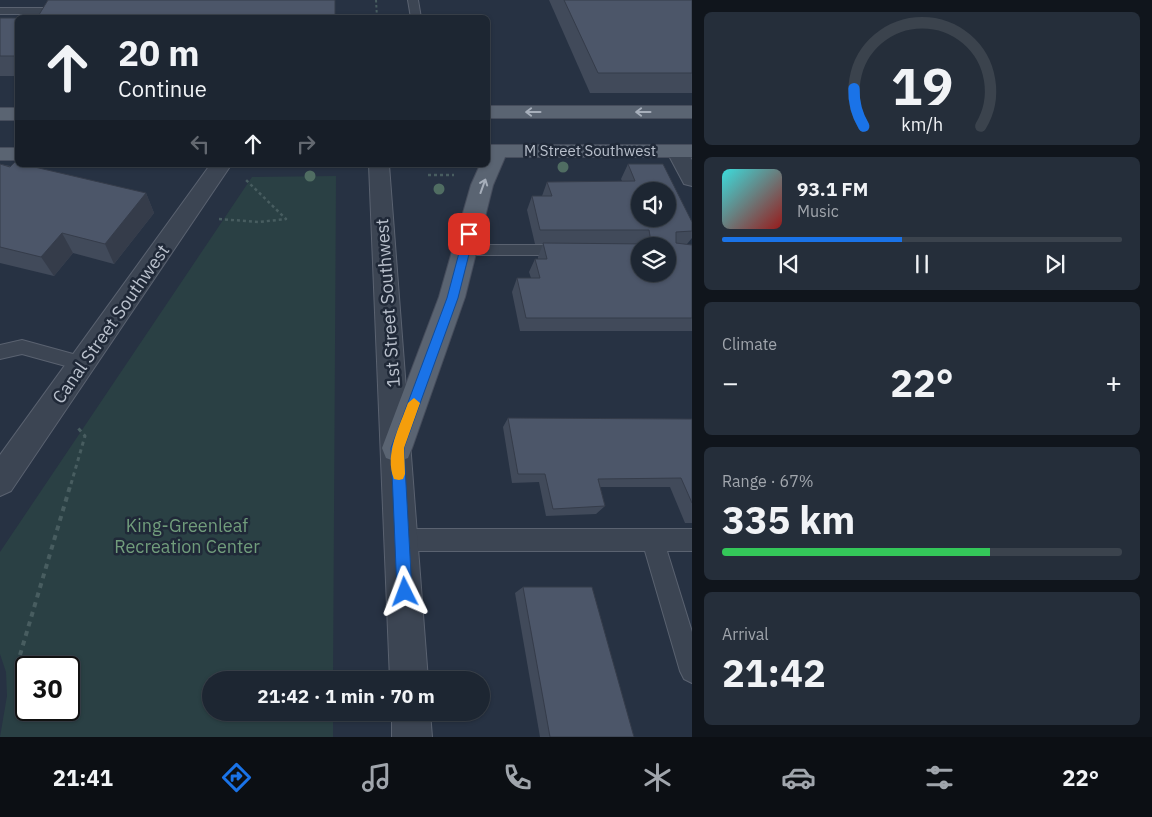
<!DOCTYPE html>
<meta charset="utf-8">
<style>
:root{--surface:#1d2632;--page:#252e3a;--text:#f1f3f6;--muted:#a0a5ac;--line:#3b434d;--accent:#1a73e8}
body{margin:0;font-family:"IBM Plex Sans",sans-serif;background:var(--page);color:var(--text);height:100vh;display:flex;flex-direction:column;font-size:19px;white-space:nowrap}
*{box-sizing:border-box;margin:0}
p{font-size:16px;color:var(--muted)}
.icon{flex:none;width:28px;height:28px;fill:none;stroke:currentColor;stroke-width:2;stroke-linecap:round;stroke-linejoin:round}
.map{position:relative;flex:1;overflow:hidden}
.panel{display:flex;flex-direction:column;gap:12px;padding:12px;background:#10151c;width:460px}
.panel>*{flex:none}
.top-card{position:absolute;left:15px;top:15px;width:475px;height:152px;border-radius:8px;box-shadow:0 1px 4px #0004,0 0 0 1px var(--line);background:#1d2632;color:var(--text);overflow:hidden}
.buttons{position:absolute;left:631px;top:182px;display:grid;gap:10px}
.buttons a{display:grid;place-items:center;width:45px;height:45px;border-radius:50%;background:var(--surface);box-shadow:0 1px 4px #0004,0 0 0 1px var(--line);font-size:25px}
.speed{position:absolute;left:15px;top:656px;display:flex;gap:10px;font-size:25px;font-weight:700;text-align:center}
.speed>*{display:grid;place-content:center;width:65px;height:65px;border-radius:50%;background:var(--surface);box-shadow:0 1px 4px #0004,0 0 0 1px var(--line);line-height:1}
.speed .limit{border:2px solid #111;border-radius:8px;background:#fff;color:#111}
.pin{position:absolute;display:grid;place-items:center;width:42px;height:42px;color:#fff;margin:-21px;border-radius:10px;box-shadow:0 2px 8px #0006}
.me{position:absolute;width:55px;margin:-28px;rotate:357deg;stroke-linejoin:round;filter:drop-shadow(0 0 4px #0008)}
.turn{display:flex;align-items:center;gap:18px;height:105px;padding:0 20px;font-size:22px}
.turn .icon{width:65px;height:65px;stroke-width:2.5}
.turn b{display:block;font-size:35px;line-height:42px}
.lanes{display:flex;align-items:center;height:48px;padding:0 20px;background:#0003;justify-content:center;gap:25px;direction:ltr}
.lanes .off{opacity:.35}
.big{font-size:38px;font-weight:700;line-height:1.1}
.panel .card{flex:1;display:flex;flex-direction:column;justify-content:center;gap:8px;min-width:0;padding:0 18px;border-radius:8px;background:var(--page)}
.panel .dial{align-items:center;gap:0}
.dial svg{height:130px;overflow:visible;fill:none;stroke:var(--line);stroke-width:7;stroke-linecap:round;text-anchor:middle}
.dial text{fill:var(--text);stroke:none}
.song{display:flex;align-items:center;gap:15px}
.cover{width:60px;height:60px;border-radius:8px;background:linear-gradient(135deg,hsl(180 70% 55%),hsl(0 70% 35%))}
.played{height:5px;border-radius:2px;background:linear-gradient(90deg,var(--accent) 45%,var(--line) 45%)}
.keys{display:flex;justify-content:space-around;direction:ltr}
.heat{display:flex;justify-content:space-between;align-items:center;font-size:28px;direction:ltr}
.charge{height:8px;border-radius:4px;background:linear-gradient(90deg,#34c759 67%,var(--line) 0)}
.trip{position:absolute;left:202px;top:671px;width:288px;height:50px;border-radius:25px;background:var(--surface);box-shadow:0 1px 4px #0004,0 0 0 1px var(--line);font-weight:700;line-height:50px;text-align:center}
.menu{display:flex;height:80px;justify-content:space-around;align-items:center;background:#0c0f14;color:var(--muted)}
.menu .icon{width:35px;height:35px}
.menu .on{color:var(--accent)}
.menu b{font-size:22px;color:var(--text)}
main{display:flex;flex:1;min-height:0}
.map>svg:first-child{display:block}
</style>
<main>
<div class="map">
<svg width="692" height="737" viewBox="0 0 692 737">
<rect width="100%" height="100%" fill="#273243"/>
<path fill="#2a4044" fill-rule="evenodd" d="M336,176L333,680H211V712L333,713V737H0L7,696L6,672L0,654V552L252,177ZM26,668H69V710H26Z"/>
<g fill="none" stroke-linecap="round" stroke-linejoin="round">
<defs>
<g id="lane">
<polygon points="408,0 418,0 421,18 411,18"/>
<polygon points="0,8 52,8 57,11 52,14 0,14"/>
<polygon points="465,245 564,245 569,246 572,250 569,254 564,255 465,255 460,254 457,250 460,246"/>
<polygon points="22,340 84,357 90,359 93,364 90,369 84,371 22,354 0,359 0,345"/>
<polygon points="402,529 692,529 692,551 667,551 692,632 692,683 684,679 680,671 645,551 402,551 395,547 391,540 395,533"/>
</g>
<g id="street">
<polygon points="677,146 684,148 692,160 692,186 684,184 667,152 670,148"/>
<polygon points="210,165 231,165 11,491 0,496 0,455"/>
<polygon points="369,165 389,165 428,680 390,680"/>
<polygon points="392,712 430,712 432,737 392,737"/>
</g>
<g id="primary">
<rect x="488" y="106" width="204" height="12"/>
<rect x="0" y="108" width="18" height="12"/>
<polygon points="488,145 692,145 692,157 505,157 493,185 465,297 412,448 408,458 397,462 386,458 382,448 439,297 471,185 480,165 488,165"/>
<rect x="0" y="148" width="18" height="12"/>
</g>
</defs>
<use href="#lane" stroke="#5a6270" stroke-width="2"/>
<use href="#street" stroke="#5a6270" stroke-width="2"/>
<use href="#primary" stroke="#464d5c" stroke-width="2"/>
<polyline stroke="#485d60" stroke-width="2" stroke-dasharray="2.5 2.5" stroke-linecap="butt" points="376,0 377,18"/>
<g stroke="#485d60" stroke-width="2.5" stroke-dasharray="3 3" stroke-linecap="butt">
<polyline points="428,175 454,175"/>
<polyline points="219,219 259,222 286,219 245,179"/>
</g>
<polyline stroke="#485d60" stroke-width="3" stroke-dasharray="4 4" stroke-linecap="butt" points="71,484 85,436 78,428"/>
<polyline stroke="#485d60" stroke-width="4" stroke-dasharray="5 5" stroke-linecap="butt" points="20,655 71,483"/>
<use href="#lane" fill="#3c4553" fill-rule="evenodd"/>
<use href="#street" fill="#3c4553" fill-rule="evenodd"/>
<use href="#primary" fill="#5a6472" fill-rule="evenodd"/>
</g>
<g fill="#506d62">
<circle cx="563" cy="167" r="5.5"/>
<circle cx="310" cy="176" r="5.5"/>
<circle cx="439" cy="189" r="5.5"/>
</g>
<g fill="#414a5a">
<polygon points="549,0 692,0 692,93 590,93"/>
<rect x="0" y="18" width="18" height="58"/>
<polygon points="0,164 146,193 154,213 114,264 73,253 54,276 0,263"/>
<polygon points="628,164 692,222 692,238 687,244 692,245 692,331 520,331 512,292 517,278 531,278 529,272 535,259 538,259 538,257 543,244 535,244 527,210 532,196 542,196 547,182 622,181 621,179"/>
<polygon points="508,418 692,419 692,523 685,523 670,487 600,487 605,506 596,514 546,516 539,482 512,483 503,427"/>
<polygon points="523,587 634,737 540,737 515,593"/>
</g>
<g fill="#353c4a">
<polygon points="146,193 154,213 114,264 105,244"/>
<polygon points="62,233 73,253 54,276 41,257"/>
</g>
<g fill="#4c5669" stroke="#353c4a" fill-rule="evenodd">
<polygon points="48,0 335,0 335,18 37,18"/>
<polygon points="564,0 692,0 692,73 598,73"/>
<rect x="0" y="18" width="18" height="38"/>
<polygon points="15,162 18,163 18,165 26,165 146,193 105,244 62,233 41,257 0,247 0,164 10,167"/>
<path d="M628,164H663L692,222V231L676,232V243L692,245V318H526L517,278H540L535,259H547L543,243L649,244L651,242L649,230H540L532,196H552L547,182L635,181ZM640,191H668V219H640ZM640,246H668V274H640Z"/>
<polygon points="508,418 692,419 692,503 681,478 598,479 605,506 553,509 545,474 518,474"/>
<polygon points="523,587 592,587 634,737 550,737"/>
</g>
<defs><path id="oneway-shaft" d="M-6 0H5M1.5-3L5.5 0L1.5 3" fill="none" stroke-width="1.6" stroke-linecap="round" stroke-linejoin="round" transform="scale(1.25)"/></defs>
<g stroke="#a6aeba">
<use href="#oneway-shaft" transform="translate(533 112) rotate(-180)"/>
<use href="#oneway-shaft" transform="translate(643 112) rotate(-180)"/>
<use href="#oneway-shaft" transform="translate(483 186) rotate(-70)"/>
</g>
<polygon fill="#1a73e8" stroke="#114b97" points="469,230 474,234 458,298 404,448 412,592 410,597 405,599 400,597 397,592 391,448 447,298 464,234"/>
<path fill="#f59e0b" d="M414,398L420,403L404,448L405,474L403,479L399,480L394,479C384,454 400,426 408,403Z"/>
<g text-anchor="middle" stroke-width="5" stroke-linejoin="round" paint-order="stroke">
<g font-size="15" fill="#b9c0cc" stroke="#202938">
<text x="590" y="156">M Street Southwest</text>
</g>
<g font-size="18" fill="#b9c0cc" stroke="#202938">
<text transform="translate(388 303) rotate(-94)" y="6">1st Street Southwest</text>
<text transform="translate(111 324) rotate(-55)" y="6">Canal Street Southwest</text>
</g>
<g font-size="18" fill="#719d7c" stroke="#202938">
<text x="187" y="532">King-Greenleaf<tspan x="187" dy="21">Recreation Center</tspan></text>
</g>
</g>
</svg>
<div class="buttons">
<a><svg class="icon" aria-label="sound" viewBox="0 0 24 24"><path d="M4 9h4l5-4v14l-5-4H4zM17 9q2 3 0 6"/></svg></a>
<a><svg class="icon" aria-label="layers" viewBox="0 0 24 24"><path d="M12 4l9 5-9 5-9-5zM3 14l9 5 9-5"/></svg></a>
</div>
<div class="speed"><div class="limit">30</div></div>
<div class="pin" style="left:469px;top:234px;background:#d93025"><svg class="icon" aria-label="arrive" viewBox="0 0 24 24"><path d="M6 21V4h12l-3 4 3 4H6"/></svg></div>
<svg class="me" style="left:405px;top:592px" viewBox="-20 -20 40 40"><path d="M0-17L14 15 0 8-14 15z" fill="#1a73e8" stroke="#fff" stroke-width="4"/></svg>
<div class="trip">21:42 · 1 min · 70 m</div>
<div class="top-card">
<div class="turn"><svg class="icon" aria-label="ahead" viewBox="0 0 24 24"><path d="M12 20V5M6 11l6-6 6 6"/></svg><div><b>20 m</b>Continue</div></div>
<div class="lanes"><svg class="icon off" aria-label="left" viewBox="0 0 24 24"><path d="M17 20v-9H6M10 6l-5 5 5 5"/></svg><svg class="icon" aria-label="ahead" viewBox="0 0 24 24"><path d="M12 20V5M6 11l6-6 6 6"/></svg><svg class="icon off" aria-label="right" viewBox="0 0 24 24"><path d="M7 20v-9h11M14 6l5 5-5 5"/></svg></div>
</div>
</div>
<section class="panel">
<div class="card dial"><svg viewBox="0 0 100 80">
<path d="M14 69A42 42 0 1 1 86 69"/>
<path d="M14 69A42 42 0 0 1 8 46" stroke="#1a73e8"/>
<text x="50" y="56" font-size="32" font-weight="700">19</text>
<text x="50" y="72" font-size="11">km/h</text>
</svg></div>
<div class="card">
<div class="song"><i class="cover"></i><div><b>93.1 FM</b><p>Music</p></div></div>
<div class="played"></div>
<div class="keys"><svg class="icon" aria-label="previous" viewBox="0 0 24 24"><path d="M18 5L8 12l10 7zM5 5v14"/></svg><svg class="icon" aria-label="pause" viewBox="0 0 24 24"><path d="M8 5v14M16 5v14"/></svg><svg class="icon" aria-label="next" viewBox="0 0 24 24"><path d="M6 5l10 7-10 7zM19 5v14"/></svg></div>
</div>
<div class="card"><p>Climate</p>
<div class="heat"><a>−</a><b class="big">22°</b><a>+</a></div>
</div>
<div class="card"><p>Range · 67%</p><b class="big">335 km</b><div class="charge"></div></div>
<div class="card"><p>Arrival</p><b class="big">21:42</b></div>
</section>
</main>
<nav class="menu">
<b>21:41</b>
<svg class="icon on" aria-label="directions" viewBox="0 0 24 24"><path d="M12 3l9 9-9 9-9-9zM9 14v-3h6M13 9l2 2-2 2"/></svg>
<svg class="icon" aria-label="music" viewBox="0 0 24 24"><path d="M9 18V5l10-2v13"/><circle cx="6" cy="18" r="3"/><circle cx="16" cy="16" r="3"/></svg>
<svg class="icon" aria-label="phone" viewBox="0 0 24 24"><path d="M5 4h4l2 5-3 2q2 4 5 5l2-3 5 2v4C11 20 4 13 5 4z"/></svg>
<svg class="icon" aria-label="climate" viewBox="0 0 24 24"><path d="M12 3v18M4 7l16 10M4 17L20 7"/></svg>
<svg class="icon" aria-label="car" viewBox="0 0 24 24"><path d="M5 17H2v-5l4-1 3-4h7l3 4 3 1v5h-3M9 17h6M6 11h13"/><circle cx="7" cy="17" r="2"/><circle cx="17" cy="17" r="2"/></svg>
<svg class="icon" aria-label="filters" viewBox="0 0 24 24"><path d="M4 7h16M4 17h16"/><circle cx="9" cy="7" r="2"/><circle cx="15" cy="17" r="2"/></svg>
<b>22°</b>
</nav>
